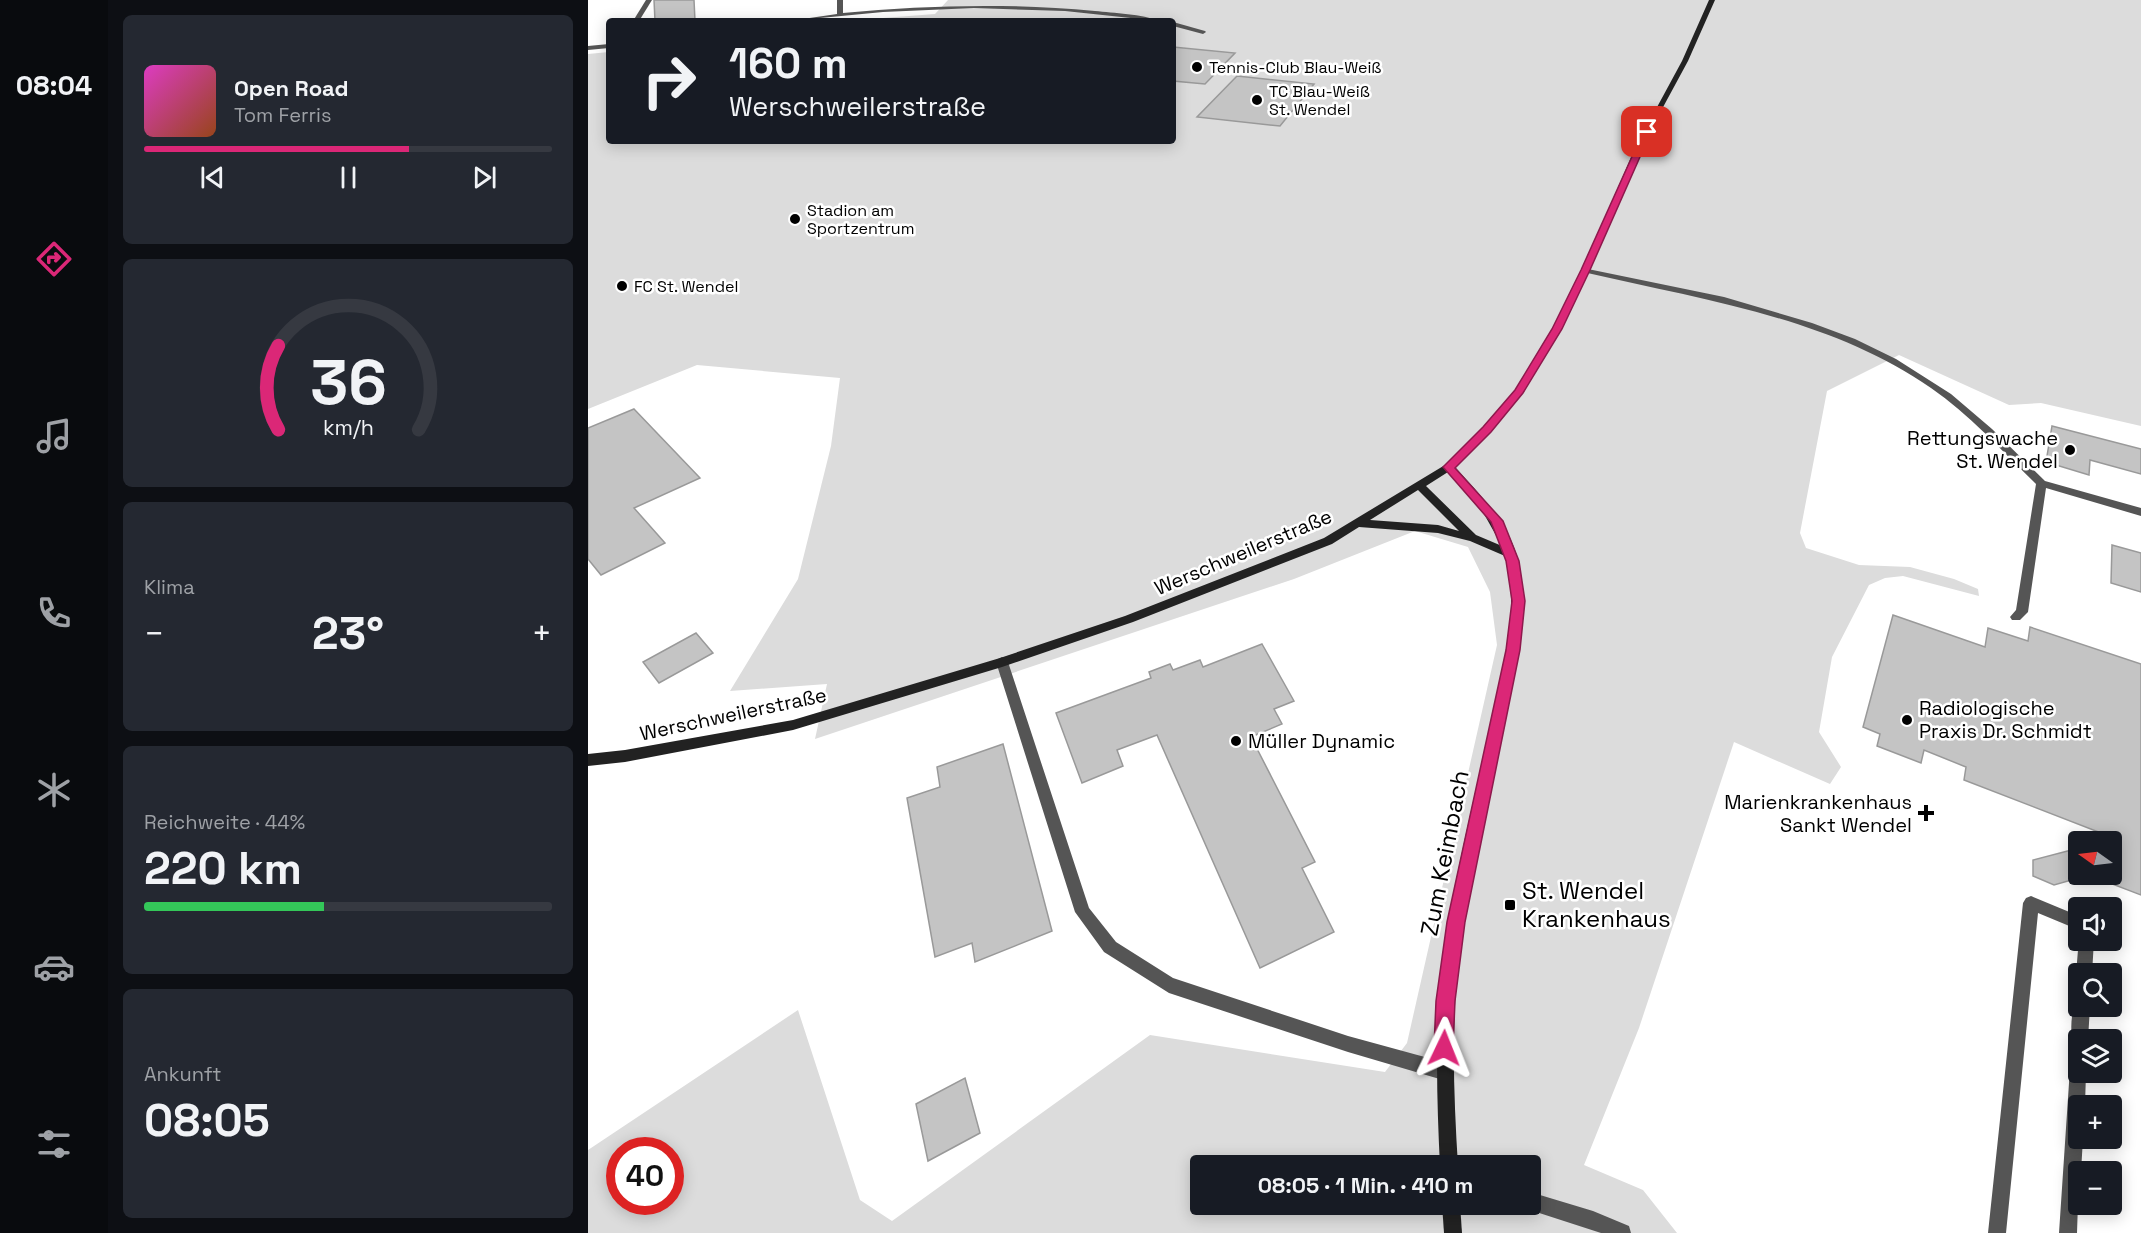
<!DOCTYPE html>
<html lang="de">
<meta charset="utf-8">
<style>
:root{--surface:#171b24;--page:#242831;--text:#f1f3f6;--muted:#9ea1a6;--line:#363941;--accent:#db2777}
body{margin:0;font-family:"Space Grotesk",sans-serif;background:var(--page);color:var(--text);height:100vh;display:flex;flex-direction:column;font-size:22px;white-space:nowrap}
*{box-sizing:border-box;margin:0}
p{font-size:20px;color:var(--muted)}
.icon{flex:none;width:33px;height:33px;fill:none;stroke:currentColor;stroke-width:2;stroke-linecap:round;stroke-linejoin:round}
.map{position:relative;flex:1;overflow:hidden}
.sheet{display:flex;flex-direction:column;gap:15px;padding:15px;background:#0d0f14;width:480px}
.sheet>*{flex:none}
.top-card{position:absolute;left:18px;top:18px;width:570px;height:126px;border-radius:6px;box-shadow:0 3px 15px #0003;background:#171b24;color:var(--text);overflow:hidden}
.needle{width:39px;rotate:284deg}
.fabs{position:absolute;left:1480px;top:831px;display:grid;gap:12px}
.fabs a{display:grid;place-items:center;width:54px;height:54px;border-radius:6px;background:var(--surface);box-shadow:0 3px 15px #0003;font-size:30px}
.speed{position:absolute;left:18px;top:1137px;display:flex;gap:12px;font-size:30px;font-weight:700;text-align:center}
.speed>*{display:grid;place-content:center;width:78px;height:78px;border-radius:50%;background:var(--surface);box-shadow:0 3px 15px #0003;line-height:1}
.speed .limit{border:9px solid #d22;background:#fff;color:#111}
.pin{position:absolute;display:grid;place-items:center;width:51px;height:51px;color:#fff;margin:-26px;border-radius:12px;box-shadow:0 3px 9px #0006}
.me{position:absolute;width:66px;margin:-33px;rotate:2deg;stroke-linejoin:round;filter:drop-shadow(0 0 4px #0008)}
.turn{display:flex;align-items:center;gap:21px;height:126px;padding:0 24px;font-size:27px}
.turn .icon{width:78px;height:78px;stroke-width:2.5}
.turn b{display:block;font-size:42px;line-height:51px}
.big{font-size:45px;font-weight:600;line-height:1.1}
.sheet .widget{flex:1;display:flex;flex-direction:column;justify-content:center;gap:9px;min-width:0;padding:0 21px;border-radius:9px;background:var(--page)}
.sheet .dial{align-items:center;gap:0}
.dial svg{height:156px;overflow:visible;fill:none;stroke:var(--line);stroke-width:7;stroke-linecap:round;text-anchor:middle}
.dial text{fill:var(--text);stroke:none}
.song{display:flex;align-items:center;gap:18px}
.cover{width:72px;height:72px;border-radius:9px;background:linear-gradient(135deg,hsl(310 70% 55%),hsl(20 70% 35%))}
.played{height:6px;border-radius:3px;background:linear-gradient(90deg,var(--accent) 65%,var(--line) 65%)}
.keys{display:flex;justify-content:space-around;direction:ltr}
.heat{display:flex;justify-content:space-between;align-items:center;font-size:33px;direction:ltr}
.charge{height:9px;border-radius:4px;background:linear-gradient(90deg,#34c759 44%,var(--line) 0)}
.trip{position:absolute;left:602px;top:1155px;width:351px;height:60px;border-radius:6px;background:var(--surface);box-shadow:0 3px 15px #0003;font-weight:600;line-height:60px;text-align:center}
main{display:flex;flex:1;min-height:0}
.menu{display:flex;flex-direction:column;width:108px;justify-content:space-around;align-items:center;background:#090b0e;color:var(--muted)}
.menu .icon{width:42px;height:42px}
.menu .on{color:var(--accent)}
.menu b{font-size:27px;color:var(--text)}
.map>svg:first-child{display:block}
</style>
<main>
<nav class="menu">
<b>08:04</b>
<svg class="icon on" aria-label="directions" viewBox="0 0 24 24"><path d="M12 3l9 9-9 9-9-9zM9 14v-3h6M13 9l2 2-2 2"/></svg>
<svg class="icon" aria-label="music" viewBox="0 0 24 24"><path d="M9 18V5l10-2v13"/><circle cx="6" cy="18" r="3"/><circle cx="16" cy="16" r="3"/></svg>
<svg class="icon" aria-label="phone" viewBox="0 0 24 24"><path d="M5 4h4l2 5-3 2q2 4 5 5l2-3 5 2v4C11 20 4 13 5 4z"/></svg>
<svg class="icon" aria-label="climate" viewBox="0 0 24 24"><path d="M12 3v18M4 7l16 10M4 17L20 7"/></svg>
<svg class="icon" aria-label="car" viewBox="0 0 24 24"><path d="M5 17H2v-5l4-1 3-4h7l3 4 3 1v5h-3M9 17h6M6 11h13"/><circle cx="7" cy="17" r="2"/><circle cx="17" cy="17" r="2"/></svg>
<svg class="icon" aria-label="filters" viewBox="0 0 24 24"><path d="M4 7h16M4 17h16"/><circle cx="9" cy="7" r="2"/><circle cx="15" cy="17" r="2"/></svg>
</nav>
<section class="sheet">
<div class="widget">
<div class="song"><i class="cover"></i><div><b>Open Road</b><p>Tom Ferris</p></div></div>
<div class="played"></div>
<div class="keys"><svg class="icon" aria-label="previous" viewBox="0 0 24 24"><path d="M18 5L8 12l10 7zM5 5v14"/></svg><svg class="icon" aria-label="pause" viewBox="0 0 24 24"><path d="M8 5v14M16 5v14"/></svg><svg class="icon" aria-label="next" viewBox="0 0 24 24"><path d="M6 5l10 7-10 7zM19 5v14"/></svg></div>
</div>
<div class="widget dial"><svg viewBox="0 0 100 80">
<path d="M14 69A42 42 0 1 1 86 69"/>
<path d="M14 69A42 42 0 0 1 14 26" stroke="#db2777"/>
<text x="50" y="56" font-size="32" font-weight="700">36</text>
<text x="50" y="72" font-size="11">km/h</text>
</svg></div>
<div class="widget"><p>Klima</p>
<div class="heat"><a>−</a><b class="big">23°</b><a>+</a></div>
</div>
<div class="widget"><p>Reichweite · 44%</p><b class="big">220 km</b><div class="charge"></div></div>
<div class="widget"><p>Ankunft</p><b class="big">08:05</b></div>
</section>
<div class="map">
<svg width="1553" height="1233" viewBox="0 0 1553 1233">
<rect width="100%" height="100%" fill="#fff"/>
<path fill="#dcdcdc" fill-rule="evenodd" d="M360,0H1553V426L1453,403L1421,405L1311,355L1239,391L1212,533L1218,548L1271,565L1322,567L1366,579L1390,589L1391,596L1315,576L1297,578L1281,585L1244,657L1231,732L1253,767L1242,784L1146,742L1051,1028L996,1165L1055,1190L1089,1233H0V1150L210,1010L272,1200L304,1221L562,1035L797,1072L819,1043L909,645L902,592L880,547L827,531L706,579L227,739L239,684L142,691L210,579L243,446L252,378L109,365L0,409V54L21,52V141H585V21H256L347,14ZM32,1150H82V1202H32ZM612,1166H942V1204H612Z"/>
<g fill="#c4c4c4" stroke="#999" stroke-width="1.5">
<polygon points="66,0 106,0 107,21 67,21"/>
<polygon points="585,47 647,53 617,84 585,81"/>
<polygon points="649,76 726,84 692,126 609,117"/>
<polygon points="46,409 112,478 46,508 77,543 13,575 0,559 0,428"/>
<polygon points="1464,426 1553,449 1553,474 1502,460 1501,475 1458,462"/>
<polygon points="1524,545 1553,553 1553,592 1523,583"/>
<polygon points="1305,615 1397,647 1400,628 1440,641 1442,627 1553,664 1553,895 1501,875 1466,885 1445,876 1445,860 1491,848 1491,874 1524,874 1524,842 1514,842 1526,838 1376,780 1378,767 1336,750 1333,763 1289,746 1292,734 1275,727"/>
<polygon points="108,633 125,653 71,683 55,662"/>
<polygon points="674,644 706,701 686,709 694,724 663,737 727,862 714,868 746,932 672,968 569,735 529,750 535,766 494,783 468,713 563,678 561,672 582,664 585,670 612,660 615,667"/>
<polygon points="415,744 464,931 387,962 384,943 347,957 319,798 352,787 349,767"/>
<polygon points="377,1078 392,1133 340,1161 328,1104"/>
</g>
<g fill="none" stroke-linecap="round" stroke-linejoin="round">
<g fill="#555" fill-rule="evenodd">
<path d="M995,268L1136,297L1224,323L1267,339L1308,359L1363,394L1404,429L1457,481L1553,508V516L1458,488L1440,612L1432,620H1424L1422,617L1428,610L1448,484C1414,451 1382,415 1343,388C1240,317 1115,300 995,272Z"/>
<polygon points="414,657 418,659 420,662 501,908 528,942 585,978 760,1036 855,1062 861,1065 864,1071 861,1077 855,1080 760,1052 581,993 516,952 487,912 408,662 410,659"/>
<polygon points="1443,896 1491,916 1491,930 1450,913 1418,1233 1400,1233 1435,903 1438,898"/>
<polygon points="1491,938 1491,940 1506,940 1504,974 1491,974 1491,980 1488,974"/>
<path d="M1491,999V1006H1502L1500,1040H1491V1072H1498L1497,1106H1491V1138H1495L1493,1172H1491L1489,1233H1471L1483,1053L1487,1046C1481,1036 1483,1012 1488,1000Z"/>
</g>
<g fill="#555" fill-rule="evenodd">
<polygon points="58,0 64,0 51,21 45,21"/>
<path d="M249,0H255V13C339,5 423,3 507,11C525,13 555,14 571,21L477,11L386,8L295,12L201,21L249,14Z"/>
<polygon points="585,22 617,31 618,32 615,34 585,26"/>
<polygon points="21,44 21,48 0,50 0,46"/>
<polygon points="942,1192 1005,1211 1041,1226 1043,1233 1013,1233 942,1210 935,1208 934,1204 942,1204"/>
</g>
<g fill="#222" fill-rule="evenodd">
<path d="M1121,0H1127L1100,61L1054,146L1002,270L972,329L935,393L903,431L867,467C893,496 923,525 931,564C943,624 924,685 912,743C899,802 886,862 876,921C862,1002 865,1084 870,1166H852C848,1084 846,1002 860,921C871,862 885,802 898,744C912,683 934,618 917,556L882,541L850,533L771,527L744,544L545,622L414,667L205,730L37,762L0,766V754L37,750L205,720L412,658L537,616L736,538L857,465L895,427L928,390L964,329L994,270L1048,146L1094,61ZM860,472L896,514L914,546L888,535L838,486ZM830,490L871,531L850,525L782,520Z"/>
<polygon points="854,1204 872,1204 874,1233 856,1233"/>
</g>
</g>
<polygon fill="#db2777" stroke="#8e194d" stroke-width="1.5" points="1056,130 1063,132 1002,270 974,329 935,393 903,432 867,468 915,521 931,561 937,601 932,650 877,922 867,1001 865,1048 863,1055 856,1057 849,1055 846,1048 848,1001 859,922 918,650 924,601 918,561 903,522 855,467 895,427 927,390 964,329 993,270"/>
<g fill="#000" stroke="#fff" stroke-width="2">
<circle cx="609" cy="67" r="6"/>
<circle cx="669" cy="100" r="6"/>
<circle cx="207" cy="219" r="6"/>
<circle cx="34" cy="286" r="6"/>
<circle cx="1482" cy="450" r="6"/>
<circle cx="1319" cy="720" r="6"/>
<circle cx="648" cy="741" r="6"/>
<path d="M1335 804h6v6h6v6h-6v6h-6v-6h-6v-6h6z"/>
<rect x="916" y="899" width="12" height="12" rx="3"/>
</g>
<g text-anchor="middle" stroke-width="5" stroke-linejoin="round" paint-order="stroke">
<g font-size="16" fill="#000" stroke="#fff" text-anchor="start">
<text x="621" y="73">Tennis-Club Blau-Weiß</text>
<text x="681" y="97">TC Blau-Weiß<tspan x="681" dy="18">St. Wendel</tspan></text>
<text x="219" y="216">Stadion am<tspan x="219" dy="18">Sportzentrum</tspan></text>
<text x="46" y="292">FC St. Wendel</text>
</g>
<g font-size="20" fill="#000" stroke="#fff" text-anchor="end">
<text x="1470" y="445">Rettungswache<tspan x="1470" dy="23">St. Wendel</tspan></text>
<text x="1331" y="715" text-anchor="start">Radiologische<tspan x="1331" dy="23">Praxis Dr. Schmidt</tspan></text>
<text x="660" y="748" text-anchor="start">Müller Dynamic</text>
<text x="1324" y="809">Marienkrankenhaus<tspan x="1324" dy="23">Sankt Wendel</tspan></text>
</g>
<g font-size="20" fill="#000" stroke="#fff">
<text transform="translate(655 552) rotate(-23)" y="7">Werschweilerstraße</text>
<text transform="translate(145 714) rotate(-12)" y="7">Werschweilerstraße</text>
</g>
<g font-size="24" fill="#000" stroke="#fff">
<text transform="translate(857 853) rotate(-79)" y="8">Zum Keimbach</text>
</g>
<g font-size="24" fill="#000" stroke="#fff" text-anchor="start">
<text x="934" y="899">St. Wendel<tspan x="934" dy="28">Krankenhaus</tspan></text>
</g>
</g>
</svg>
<div class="fabs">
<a><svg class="needle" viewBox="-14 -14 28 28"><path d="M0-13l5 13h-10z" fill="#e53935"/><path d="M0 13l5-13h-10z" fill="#9ea1a6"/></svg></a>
<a><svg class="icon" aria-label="sound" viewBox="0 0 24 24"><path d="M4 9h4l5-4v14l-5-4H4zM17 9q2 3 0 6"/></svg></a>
<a><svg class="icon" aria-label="search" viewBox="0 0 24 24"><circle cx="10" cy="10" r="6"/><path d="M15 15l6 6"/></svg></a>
<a><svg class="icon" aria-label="layers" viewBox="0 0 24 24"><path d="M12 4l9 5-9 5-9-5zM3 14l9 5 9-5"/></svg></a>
<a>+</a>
<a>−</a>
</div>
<div class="speed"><div class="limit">40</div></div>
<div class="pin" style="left:1059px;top:132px;background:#d93025"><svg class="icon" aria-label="arrive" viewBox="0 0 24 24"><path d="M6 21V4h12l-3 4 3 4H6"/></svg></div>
<svg class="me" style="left:856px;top:1048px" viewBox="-20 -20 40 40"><path d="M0-17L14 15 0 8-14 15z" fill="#db2777" stroke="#fff" stroke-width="4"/></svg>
<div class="trip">08:05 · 1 Min. · 410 m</div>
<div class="top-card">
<div class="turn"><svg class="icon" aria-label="right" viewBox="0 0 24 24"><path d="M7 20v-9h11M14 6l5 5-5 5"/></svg><div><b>160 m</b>Werschweilerstraße</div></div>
</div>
</div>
</main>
